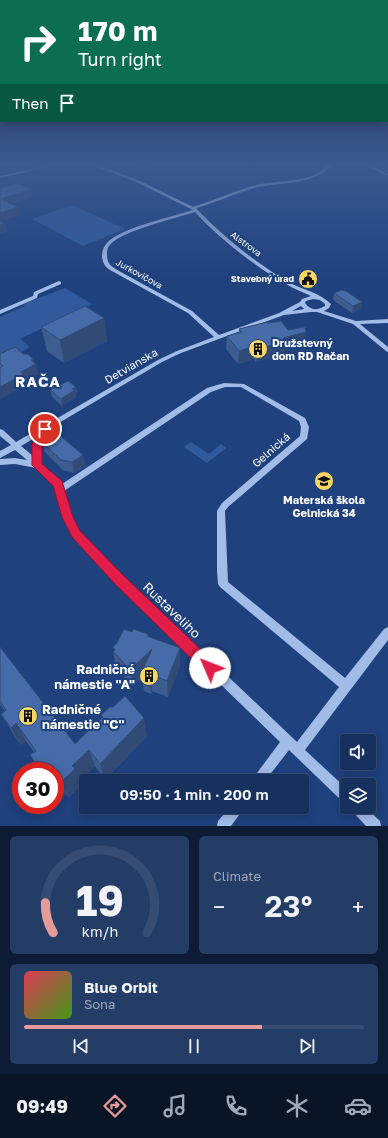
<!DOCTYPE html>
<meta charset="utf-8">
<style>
:root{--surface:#17315e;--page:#243d67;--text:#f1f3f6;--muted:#9ea9bc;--line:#364c73;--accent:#e69b98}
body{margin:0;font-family:"Golos Text",sans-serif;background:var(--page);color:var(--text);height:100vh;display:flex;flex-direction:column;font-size:15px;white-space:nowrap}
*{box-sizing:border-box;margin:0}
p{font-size:13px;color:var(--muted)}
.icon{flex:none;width:22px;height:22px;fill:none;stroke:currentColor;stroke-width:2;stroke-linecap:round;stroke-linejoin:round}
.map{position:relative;height:826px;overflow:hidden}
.side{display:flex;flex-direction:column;gap:10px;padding:10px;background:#0d1b34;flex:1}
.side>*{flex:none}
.banner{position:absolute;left:0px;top:0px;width:388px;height:122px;box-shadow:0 2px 10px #0003,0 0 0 1px var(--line);background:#0b6e4f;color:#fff;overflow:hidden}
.tools{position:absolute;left:340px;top:734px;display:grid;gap:8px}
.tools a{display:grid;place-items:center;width:36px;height:36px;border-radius:4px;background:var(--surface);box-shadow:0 2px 10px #0003,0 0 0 1px var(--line);font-size:20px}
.speed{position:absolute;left:12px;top:762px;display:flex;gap:8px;font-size:20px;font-weight:700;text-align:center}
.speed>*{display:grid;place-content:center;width:52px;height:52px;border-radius:50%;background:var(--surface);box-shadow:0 2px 10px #0003,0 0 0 1px var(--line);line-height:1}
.speed .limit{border:6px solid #d22;background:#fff;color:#111}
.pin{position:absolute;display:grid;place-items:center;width:34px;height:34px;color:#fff;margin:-17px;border:2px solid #fff;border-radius:50%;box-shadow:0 1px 4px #0007}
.me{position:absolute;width:44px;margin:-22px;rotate:314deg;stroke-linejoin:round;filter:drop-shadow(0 0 3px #0008)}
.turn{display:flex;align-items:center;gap:14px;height:84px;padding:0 12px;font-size:18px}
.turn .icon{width:52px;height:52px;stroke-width:2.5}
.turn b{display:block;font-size:28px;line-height:34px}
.then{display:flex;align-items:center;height:38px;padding:0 12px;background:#0003;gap:8px;font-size:15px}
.big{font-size:30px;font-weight:600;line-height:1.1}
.side .tile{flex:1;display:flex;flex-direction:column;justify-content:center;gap:6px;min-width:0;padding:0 14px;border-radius:6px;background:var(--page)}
.side .dial{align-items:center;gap:0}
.dial svg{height:104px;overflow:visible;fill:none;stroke:var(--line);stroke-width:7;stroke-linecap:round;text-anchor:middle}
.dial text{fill:var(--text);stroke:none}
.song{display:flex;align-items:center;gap:12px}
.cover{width:48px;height:48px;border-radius:6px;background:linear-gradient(135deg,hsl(350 70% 55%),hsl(100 70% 35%))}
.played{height:4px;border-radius:2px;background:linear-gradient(90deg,var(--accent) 70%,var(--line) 70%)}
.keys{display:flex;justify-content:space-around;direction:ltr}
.heat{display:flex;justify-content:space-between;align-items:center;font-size:22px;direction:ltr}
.side .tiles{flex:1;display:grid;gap:10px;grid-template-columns:1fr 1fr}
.tile:last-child{grid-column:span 2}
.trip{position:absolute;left:79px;top:774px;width:230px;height:40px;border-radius:4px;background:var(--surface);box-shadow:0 2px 10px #0003,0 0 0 1px var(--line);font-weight:600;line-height:40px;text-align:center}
.tabs{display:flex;height:64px;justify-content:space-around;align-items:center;background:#091426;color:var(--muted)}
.tabs .icon{width:28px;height:28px}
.tabs .selected{color:var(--accent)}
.tabs b{font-size:18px;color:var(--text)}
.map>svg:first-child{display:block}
</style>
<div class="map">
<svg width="388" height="826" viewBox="0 0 388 826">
<rect width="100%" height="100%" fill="#1f417e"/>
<g fill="#315a9d">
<polygon points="72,205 125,229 83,246 32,219"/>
<polygon points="65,288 92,304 20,339 30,347 19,353 0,353 0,317 25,306 23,304"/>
<polygon points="191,442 209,454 221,444 226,448 207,463 184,447"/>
</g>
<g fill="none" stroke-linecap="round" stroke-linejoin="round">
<g fill="#a2bce8" fill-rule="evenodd">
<polygon points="59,163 64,163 0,178 0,176"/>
<path d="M86,163H91L136,179L193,207C213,201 232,192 252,186C278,179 311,185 330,163H334C315,187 281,181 254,188C234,194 215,203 196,208C223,237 256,263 290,283C304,290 320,293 331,304L329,308L324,311L356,321L388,319V323L360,324L388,347V352L386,351L353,324L317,312H311L284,315L181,353L162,362L47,430L40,448L41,463L60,480L62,484L207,388L224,383L244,384L305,418L309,427L307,439L228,507L225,511L228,582L345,678L384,629L388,627V640L305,750L347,789V804L343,802L289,750L265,781H252L254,777L280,742L148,614L84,550L73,537L67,525L54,484L36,468L15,464L0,465V459L15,458L27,460L15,450L0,458V451L11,445L0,436V429L3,430L16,442L158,360L177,351L214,337L188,313L110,270C105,267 103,263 102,257C102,252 103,247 107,243C120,228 172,217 193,210L134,181ZM195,212C221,240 253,265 286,284C294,289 303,292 311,296L302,299L300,302L279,313L219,335L192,311L119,271C112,267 107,264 107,255C107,252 107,248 109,246C119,231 177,218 195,212ZM313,299L320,300L325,304V306C317,311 310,310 305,303L306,301ZM301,306L304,309L292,311ZM225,387H241L299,421L301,427L300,436L222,503L217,511V571L218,584L220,587L339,687L297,742L155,607L90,544L79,531L75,524L64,491L211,392ZM38,436L32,448L33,456L21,446Z"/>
<polygon points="360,163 364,163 388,174 388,176"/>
<polygon points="59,281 61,282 61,284 38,294 37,298 0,314 0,310 33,296 34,292"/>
<polygon points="230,807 244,807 242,811 231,826 217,826 218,821"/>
<polygon points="350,807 365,807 380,821 381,826 366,826 352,811"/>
</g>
</g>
<g fill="#3d5c90">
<polygon points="334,293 362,302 361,309 352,313 333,300"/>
<polygon points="104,318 107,341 64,363 47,351 41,327"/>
<polygon points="268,323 288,330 304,345 285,350 285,354 256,362 254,359 238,364 226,349 227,336 239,333 239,329"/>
<polygon points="0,354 34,362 38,374 26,380 27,384 0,399"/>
<polygon points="76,387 77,394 76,394 76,397 62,406 52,397 50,390"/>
<polygon points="40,435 83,455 85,466 74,473 63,470 45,452"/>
<polygon points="132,632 148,634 149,637 180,648 180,665 168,697 152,691 151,694 144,691 142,678 133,686 116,668 113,651 114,651 113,647"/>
<polygon points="0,647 75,744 102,718 101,715 112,708 147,736 105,780 95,766 80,781 82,785 69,797 67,795 65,796 55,782 55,771 40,771 30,755 34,752 26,741 21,745 12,732 1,714 5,711 0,705"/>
</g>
<g fill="#324b76">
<polygon points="140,163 148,163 148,168 140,172"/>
<polygon points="32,189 33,197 3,207 1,199"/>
<polygon points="18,207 20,215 0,222 0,213"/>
<polygon points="5,223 7,232 0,234 0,225"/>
<polygon points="362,302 361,309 352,313 353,306"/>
<polygon points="104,318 107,341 64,363 60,340"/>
<polygon points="306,332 304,345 285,350 285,354 256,362 258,349 283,338"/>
<polygon points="255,346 254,359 238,364 239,351"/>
<polygon points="33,359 35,364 36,364 38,374 26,380 27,384 0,399 0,387 21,372 31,360"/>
<polygon points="76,387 77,394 76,394 76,397 62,406 61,399 72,389"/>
<polygon points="83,455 85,466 74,473 72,462"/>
<polygon points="148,634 150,651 152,649 141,674 142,678 133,686 130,670"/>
<polygon points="180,648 180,665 168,697 167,681"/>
<polygon points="150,674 152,691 151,694 149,677"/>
<polygon points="144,718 147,736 105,780 100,764"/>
<polygon points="16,723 26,741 21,745 11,728"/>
<polygon points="89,750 95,766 80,781 82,785 69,797 61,782 72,766"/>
<polygon points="46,766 49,771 41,771"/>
<polygon points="59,779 67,795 65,796 57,781"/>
</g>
<g fill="#476ba8" stroke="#324b76">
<polygon points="18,183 32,189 1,199 18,207 0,213 0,188"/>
<polygon points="0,221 5,223 0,225"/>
<polygon points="342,290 346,291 362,302 353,306 334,293"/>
<polygon points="85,306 104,318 60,340 41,327"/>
<polygon points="281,321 288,330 305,327 306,332 283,338 286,341 258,349 255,346 239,351 227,336 242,332 239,329 267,322 268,323"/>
<polygon points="15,347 23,354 28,354 33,359 31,360 36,364 21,372 24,374 0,387 0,368 3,366 0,363 0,354"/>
<polygon points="68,381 76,387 72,389 75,390 61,399 50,390"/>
<polygon points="51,428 83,455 72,462 61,460 42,442 40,435"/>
<polygon points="124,629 132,632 133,629 148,634 147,636 180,648 167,681 150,674 149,677 141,674 152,649 130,670 113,651 115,650 113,647 117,643"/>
<polygon points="0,647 75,744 103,717 101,715 111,706 112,708 125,696 144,718 100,764 89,750 72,766 75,769 61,782 59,779 57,781 55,778 55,771 50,771 46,766 41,771 30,755 36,751 16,723 11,728 1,714 6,710 0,701"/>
</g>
<linearGradient id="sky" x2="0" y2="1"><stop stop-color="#112445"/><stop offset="0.59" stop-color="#3c5a8f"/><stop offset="1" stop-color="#3c5a8f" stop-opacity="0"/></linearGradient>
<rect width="388" height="278" fill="url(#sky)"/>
<polygon fill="#e11d48" stroke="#92132f" points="45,426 50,429 42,444 42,464 62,481 73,517 80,531 124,576 215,663 217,668 215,672 210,674 205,672 115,584 72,537 62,517 53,486 32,465 32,444 42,427"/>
<defs>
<symbol id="civic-disc" viewBox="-11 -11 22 22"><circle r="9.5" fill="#f6d662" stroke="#1f417e"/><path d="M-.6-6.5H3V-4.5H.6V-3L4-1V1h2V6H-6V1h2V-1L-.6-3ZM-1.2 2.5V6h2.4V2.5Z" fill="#111"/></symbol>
<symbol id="building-disc" viewBox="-11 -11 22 22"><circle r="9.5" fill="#f6d662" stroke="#1f417e"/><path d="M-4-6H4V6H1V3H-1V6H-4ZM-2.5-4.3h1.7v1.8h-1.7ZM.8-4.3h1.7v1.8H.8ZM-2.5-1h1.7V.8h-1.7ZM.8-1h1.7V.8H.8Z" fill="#111"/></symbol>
<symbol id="school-disc" viewBox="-11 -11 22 22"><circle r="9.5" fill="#f6d662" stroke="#1f417e"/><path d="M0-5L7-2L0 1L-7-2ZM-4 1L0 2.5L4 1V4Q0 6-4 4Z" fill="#111"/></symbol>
</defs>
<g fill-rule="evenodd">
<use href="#civic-disc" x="297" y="268" width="22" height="22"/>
<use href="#building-disc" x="247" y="338" width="22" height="22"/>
<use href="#school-disc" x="313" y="470" width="22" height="22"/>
<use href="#building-disc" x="138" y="665" width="22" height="22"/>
<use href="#building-disc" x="17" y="705" width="22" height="22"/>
</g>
<g text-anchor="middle" stroke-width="4" stroke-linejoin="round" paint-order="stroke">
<g font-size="9" fill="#fff" stroke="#1f417e">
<text transform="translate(246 244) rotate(36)" y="3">Alstrova</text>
<text transform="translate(139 274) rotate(29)" y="3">Jurkovičova</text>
</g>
<g font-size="9" font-weight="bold" fill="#fff" stroke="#1f417e" text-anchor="end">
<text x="294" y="282">Stavebný úrad</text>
</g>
<g font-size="11" font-weight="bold" fill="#fff" stroke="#1f417e" text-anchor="start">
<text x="272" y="347">Družstevný<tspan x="272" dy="13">dom RD Račan</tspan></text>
<text x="324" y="504" text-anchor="middle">Materská škola<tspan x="324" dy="13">Gelnická 34</tspan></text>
</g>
<g font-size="11" fill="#fff" stroke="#1f417e">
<text transform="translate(131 366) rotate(-30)" y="4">Detvianska</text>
<text transform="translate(271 450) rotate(-41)" y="4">Gelnická</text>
</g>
<g font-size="13" fill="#fff" stroke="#1f417e">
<text transform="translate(172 610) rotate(44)" y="5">Rustaveliho</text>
</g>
<g font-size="13" font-weight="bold" fill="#fff" stroke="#1f417e" text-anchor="end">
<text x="135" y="674">Radničné<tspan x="135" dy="15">námestie "A"</tspan></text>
<text x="42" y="714" text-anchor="start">Radničné<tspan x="42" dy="15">námestie "C"</tspan></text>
</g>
<g font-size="15" font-weight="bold" letter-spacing="1" fill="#fff" stroke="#1f417e">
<text x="38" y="387">RAČA</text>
</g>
</g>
</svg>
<div class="tools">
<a><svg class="icon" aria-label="sound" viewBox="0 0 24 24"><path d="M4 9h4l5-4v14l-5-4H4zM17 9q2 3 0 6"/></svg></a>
<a><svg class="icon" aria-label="layers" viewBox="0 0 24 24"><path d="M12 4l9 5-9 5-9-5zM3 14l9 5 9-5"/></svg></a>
</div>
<div class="speed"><div class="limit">30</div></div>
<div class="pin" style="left:45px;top:429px;background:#d93025"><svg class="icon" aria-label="arrive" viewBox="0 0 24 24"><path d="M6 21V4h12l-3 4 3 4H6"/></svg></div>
<svg class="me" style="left:210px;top:668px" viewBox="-20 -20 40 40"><circle r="19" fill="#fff"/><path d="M0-13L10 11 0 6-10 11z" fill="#e11d48"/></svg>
<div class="trip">09:50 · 1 min · 200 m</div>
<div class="banner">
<div class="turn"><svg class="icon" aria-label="right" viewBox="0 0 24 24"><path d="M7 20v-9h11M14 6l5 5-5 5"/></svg><div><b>170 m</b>Turn right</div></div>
<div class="then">Then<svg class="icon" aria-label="arrive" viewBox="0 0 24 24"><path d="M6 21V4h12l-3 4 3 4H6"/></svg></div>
</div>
</div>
<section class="side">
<div class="tiles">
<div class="tile dial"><svg viewBox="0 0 100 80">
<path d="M14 69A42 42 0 1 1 86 69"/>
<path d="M14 69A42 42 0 0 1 8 46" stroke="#e69b98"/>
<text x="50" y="56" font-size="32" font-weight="700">19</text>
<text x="50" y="72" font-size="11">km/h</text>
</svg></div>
<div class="tile"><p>Climate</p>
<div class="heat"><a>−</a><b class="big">23°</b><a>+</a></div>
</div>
<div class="tile">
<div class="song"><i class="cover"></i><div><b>Blue Orbit</b><p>Sona</p></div></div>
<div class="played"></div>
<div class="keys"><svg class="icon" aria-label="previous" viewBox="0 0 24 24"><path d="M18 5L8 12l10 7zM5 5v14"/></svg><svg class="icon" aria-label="pause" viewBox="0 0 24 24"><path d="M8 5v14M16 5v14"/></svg><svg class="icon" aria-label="next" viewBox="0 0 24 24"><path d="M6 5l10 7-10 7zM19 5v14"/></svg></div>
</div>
</div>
</section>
<nav class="tabs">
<b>09:49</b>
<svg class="icon selected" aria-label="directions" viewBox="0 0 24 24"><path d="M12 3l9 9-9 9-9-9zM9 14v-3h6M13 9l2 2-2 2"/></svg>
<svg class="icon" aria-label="music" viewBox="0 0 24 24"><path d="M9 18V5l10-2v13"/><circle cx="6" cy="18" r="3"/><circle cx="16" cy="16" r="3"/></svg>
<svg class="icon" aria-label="phone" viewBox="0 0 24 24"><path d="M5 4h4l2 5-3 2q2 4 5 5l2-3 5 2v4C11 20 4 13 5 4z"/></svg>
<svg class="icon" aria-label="climate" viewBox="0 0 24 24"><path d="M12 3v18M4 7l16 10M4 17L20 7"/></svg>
<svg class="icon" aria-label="car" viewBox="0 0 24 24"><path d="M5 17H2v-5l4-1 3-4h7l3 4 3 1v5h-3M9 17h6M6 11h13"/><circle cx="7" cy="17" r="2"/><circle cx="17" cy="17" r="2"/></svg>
</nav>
